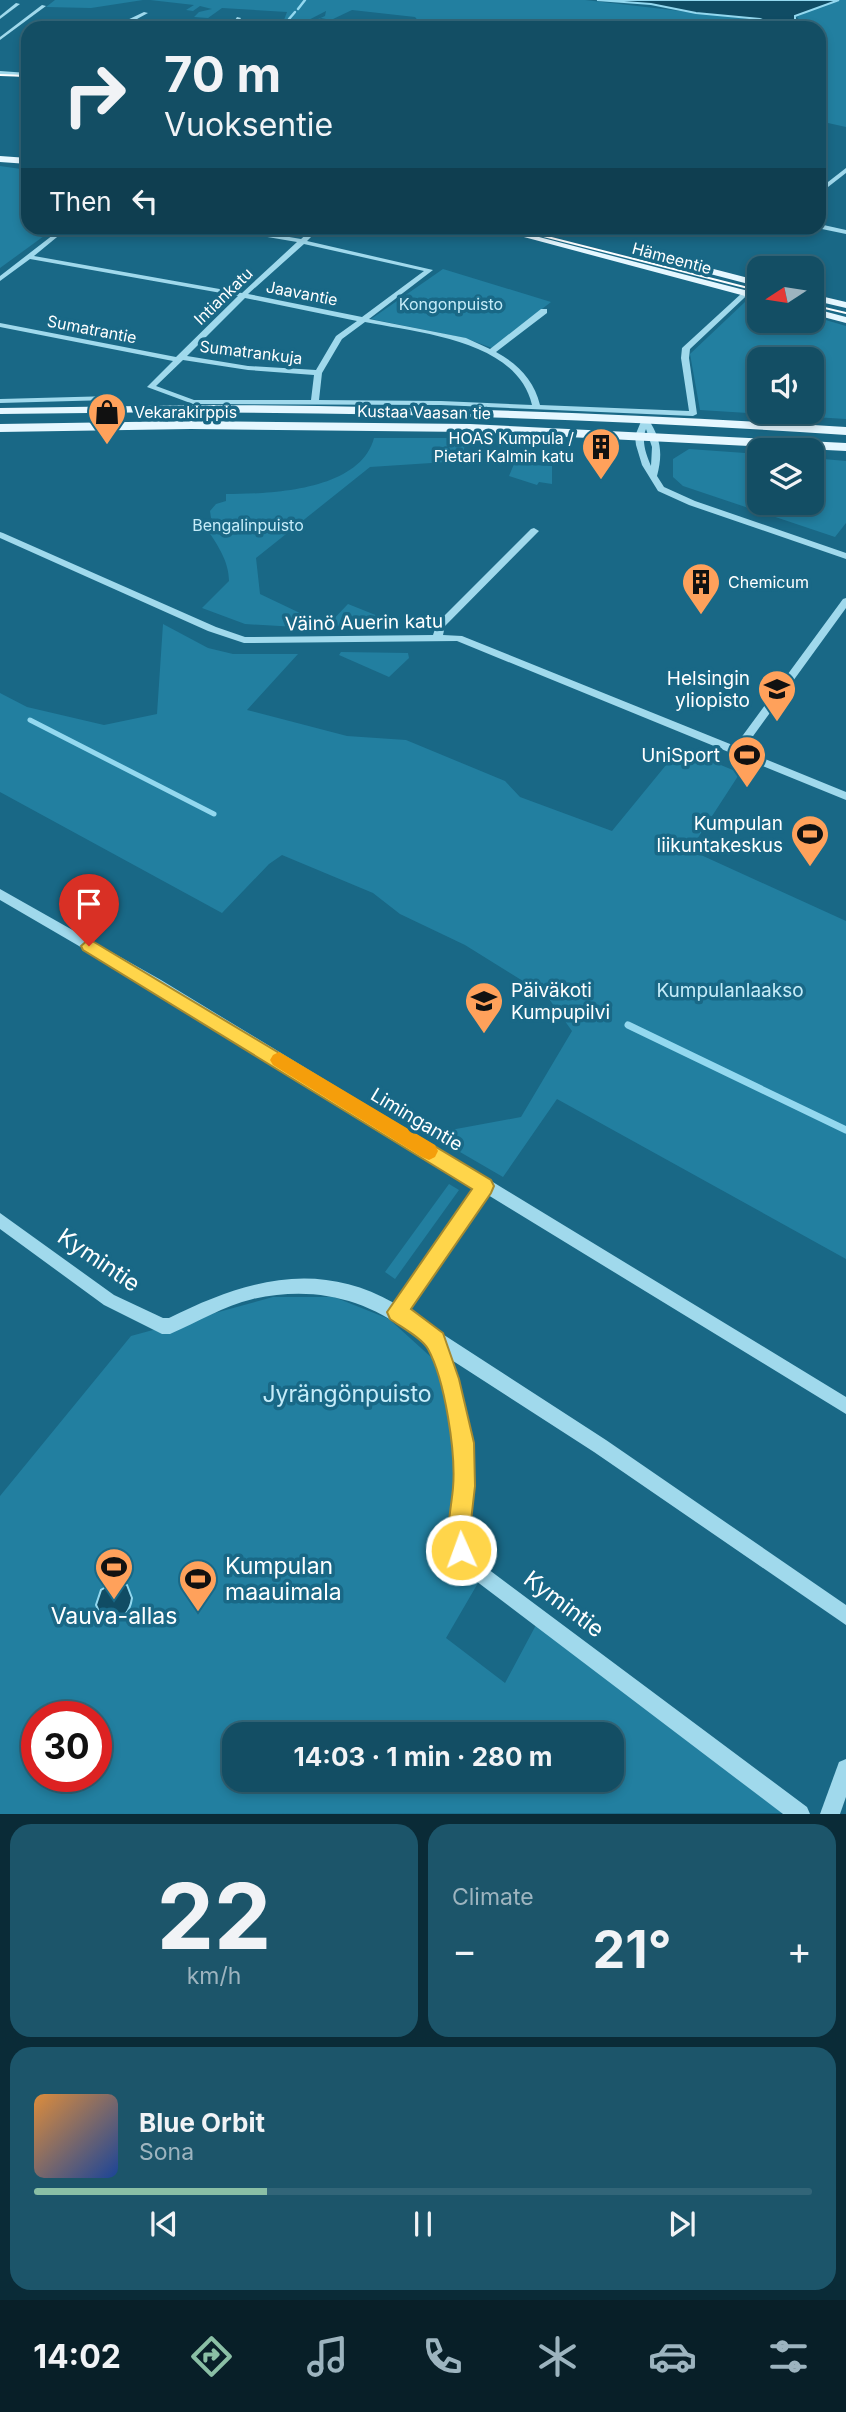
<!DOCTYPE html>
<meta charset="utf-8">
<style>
:root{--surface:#134e64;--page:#1c556a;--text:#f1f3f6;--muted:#9db4bf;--line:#326578;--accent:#8abfa5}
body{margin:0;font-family:Inter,sans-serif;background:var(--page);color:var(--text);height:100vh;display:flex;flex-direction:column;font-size:26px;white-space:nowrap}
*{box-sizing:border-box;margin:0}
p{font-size:23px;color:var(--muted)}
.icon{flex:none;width:38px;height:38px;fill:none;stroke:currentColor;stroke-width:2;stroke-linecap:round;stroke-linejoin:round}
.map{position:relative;height:1814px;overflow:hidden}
.drawer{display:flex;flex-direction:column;gap:10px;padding:10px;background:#0a2b37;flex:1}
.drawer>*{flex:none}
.top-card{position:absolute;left:21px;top:21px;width:805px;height:214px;border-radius:21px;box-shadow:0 4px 10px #0003,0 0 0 2px var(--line);background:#134e64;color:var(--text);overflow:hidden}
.needle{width:46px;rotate:258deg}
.controls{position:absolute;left:747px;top:256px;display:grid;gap:14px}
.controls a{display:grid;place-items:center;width:77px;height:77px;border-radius:14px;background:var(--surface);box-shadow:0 4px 10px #0003,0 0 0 2px var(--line);font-size:35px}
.speed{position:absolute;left:21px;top:1701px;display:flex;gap:14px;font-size:35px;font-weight:700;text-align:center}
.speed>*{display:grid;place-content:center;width:91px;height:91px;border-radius:50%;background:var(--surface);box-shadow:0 4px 10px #0003,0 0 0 2px var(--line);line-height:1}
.speed .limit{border:10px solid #d22;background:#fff;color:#111}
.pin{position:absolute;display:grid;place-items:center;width:60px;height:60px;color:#fff;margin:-72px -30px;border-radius:50% 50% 50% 0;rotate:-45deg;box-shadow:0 0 7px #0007}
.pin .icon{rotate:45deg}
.me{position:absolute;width:77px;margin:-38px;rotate:358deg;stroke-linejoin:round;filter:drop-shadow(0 0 5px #0008)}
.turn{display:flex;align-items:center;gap:24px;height:147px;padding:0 28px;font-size:32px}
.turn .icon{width:91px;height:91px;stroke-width:2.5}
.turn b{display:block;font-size:49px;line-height:60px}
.then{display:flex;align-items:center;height:66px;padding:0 28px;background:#0003;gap:14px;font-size:26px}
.big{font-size:52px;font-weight:700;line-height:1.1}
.drawer .tile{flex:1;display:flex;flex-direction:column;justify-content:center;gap:10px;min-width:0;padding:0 24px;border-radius:21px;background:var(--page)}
.drawer .dial{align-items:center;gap:0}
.dial b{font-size:91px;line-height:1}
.song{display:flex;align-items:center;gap:21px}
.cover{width:84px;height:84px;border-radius:10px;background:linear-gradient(135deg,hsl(30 70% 55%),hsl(220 70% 35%))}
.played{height:7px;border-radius:4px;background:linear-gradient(90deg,var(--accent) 30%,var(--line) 30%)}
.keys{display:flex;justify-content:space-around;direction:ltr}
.heat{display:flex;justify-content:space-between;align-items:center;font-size:38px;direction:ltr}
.drawer .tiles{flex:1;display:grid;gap:10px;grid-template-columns:1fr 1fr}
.tile:last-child{grid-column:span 2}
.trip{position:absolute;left:222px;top:1722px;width:402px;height:70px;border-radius:21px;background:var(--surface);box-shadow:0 4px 10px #0003,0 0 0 2px var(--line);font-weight:700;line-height:70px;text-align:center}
.dock{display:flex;height:112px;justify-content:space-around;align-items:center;background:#081f28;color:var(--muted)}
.dock .icon{width:49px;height:49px}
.dock .selected{color:var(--accent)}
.dock b{font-size:32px;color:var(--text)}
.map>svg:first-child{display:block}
</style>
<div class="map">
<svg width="846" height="1814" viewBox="0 0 846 1814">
<rect width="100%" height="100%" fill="#196886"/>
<g fill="#227fa0" fill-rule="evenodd">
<polygon points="55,0 143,0 91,8 46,7"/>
<polygon points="150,0 585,0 758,20 781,28 411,28 420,23 415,17 352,10 331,20 321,18 307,25 320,28 300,27 325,16 326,11 295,27 281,28 287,12 222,8 208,18 194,17 199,12 212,9 200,6 193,11 186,10 194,5"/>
<polygon points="837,0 846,0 846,127 819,121 819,28 805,28 797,17 819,6"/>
<polygon points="0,166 28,170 28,228 55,228 0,268"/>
<polygon points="443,269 551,302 492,348 465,338 371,319"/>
<path d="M746,301L759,305L760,320H812V316L846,326V419L700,410L690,354ZM760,359H812V411H760Z"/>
<path d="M374,438H466L462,461L370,467L256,558L260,594L302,614L297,627L245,624L202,608L229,581C229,560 216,543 205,526L218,522L211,518L210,511L216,504L226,501V494C270,494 360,491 374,438Z"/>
<polygon points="689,449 759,454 760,502 812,502 812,458 846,461 846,523 835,537 683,486 673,477 673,459"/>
<polygon points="514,464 552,466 552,484 539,482 537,485 509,476"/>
<polygon points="348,604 393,622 393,625 327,626"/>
<polygon points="163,624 208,648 233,654 298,654 247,710 347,736 406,740 505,781 520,797 612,831 680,748 740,773 690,850 846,921 846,1259 557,1099 503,1177 429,1134 521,1117 572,1031 547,996 465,945 400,914 373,893 282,855 269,864 222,913 0,792 0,693 27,707 104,725 157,714"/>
<polygon points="341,652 408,653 409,658 389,677 339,655"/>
<polygon points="449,1184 459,1190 395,1279 385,1272"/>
<path d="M273,1297H334L389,1319L432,1358L440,1373L455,1438L458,1468L450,1518L451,1547L478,1583L446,1638L505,1683L536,1625L784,1813L0,1814V1496L131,1336ZM37,1717H96V1776H37ZM234,1734H612V1780H234Z"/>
</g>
<g fill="#104c64" stroke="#93d8ef" stroke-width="2">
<polygon points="597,0 839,0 795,16 795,21 803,28 783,28 760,19 696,13 651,4"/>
<path d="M114,1582L127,1585L132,1598C130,1612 123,1621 108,1621L102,1618L96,1605L101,1590Z"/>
</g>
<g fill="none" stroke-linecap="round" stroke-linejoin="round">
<g stroke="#93d8ef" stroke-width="2.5">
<polyline points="298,9 305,0"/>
<polyline points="288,25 292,23 289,19 295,12"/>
</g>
<polyline stroke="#93d8ef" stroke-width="5" points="30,720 214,814"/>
<polyline stroke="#93d8ef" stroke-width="7" points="628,1025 846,1130"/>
<g fill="#a0d9ec" fill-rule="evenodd">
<polygon points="16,3 20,4 0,19 0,16"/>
<polygon points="42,5 46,6 0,40 0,37"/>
<polygon points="144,12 148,13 126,25 124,28 118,28 121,23"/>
<polygon points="237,17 241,18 234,28 230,28"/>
<polygon points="0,71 28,73 28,77 0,75"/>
<polygon points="846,168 846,173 819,194 819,189"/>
<polygon points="819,224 846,230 846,234 817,228 819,228"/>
<path d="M62,228H68L34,256L242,293L297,242L227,230L224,228H236L301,239L314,228H320L307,241L433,270L369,319L466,338L490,349L541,309H547V313L496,352C518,364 534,380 540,405L689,411L681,358L682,348L754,282L760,283L690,349L689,358L697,414L693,416L441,405L193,404L147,387L173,361L0,327V323L176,357L238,296L30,259L0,281V276ZM304,244L424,271L362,317L248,294ZM245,298L357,321L336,336L316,370L248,366L187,356ZM365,322C419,333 517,340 532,405L441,401L319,400L322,373L342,339ZM183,360L248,370L314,375L311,400H194L156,386Z"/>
<polygon points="112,396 112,400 109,400 0,403 0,399"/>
<path d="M642,419H648C661,438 663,454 657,476L664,487L695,501L846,553V559L689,505L658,491L642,465L636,445L635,436ZM646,429L652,447L651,466C646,454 641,441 646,429Z"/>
<polygon points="534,528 539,531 537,533 445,626 443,635 462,636 735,746 843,599 846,598 846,608 743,750 846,792 846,800 457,641 244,643 208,631 0,538 0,532 3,533 216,627 245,637 433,635 437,623 531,529"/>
<path d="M0,889L161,980L846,1397V1414L488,1195L407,1311L606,1440L846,1605V1625L594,1452L450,1359L457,1379L471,1443L473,1486L469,1521L470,1547L488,1569L807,1807L810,1814H783L476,1581C469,1573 456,1563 453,1552C447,1532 454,1508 455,1488C456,1475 456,1460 455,1446C453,1426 440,1364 430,1348C427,1341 416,1336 409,1332C362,1297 311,1286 253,1299C223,1306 198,1322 170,1334H162L104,1305L0,1229V1213L114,1295L163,1318H169C243,1281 316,1259 394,1303L476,1188L151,988L0,900Z"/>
<polygon points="846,1759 846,1797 840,1814 820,1814 839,1762"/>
</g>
<g fill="#e5f7ff" fill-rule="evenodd">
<polygon points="0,156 28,158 28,164 0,162"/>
<polygon points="490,228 504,228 760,294 760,300"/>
<polygon points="648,252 760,281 760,287 645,257 643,255"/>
<polygon points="812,294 846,302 846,308 812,300"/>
<polygon points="812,308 846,317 846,323 812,314"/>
<path d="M212,405C423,406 635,414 846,427V435C564,416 283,409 0,414V408Z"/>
<polygon points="191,421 470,424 846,443 846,451 470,432 191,429 0,432 0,424"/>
</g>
<g stroke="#fff" stroke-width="2">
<polyline points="0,75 28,76"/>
<polyline points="512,228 760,291"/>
<polyline points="812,305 846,313"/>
</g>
</g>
<path fill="#ffd54a" stroke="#a68a30" stroke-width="2" d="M89,939L491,1180L494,1186L491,1193L411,1309L443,1333L459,1379L474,1443L475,1486L471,1521L473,1550L470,1558L461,1561L453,1558C444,1535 451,1511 453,1488C456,1453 445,1380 428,1349C422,1338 401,1327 390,1319L387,1312L472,1189L83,950L81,946Z"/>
<polygon fill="#f59e0b" points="279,1052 435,1145 438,1151 435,1157 429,1160 422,1157 273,1065 270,1060 273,1055"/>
<defs>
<symbol id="shop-pin" viewBox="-11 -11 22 30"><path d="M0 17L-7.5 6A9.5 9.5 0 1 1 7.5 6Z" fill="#ffa15b" stroke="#196886"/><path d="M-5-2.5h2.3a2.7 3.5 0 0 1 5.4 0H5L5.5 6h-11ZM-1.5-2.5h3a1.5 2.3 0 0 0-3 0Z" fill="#111"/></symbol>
<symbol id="building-pin" viewBox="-11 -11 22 30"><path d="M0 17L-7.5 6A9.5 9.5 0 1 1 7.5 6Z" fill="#ffa15b" stroke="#196886"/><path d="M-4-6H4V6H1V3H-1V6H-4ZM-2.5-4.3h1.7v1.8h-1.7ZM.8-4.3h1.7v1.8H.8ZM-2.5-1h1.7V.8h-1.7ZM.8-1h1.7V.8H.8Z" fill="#111"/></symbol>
<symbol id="university-pin" viewBox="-11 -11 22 30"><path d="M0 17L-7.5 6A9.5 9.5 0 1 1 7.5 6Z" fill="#ffa15b" stroke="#196886"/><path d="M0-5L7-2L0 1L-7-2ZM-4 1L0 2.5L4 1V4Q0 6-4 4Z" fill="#111"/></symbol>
<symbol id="stadium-pin" viewBox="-11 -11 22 30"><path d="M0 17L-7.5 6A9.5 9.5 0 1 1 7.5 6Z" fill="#ffa15b" stroke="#196886"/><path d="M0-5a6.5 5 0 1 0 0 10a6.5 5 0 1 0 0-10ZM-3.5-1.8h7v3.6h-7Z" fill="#111"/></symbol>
<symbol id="school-pin" viewBox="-11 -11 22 30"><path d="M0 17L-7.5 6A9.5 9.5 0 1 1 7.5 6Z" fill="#ffa15b" stroke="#196886"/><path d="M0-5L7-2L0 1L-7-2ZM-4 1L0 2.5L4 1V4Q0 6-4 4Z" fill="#111"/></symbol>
</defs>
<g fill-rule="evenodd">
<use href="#shop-pin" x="85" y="390" width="44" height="60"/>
<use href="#building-pin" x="579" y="425" width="44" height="60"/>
<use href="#building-pin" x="679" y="560" width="44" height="60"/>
<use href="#university-pin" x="755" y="667" width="44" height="60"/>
<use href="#stadium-pin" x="725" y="733" width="44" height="60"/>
<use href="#stadium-pin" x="788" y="812" width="44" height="60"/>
<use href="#school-pin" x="462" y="979" width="44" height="60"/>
<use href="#stadium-pin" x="92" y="1545" width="44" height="60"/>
<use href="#stadium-pin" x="176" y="1557" width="44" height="60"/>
</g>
<g text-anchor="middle" stroke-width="7" stroke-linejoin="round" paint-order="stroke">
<g font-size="16" fill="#fff" stroke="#196886">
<text transform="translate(672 258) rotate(15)" y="6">Hämeentie</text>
<text transform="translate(302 293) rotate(11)" y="6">Jaavantie</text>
<text transform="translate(223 296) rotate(-44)" y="6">Intiankatu</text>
<text transform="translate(92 329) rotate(11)" y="6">Sumatrantie</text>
<text transform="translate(251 352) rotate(7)" y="6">Sumatrankuja</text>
<text transform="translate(424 412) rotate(1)" y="6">Kustaa Vaasan tie</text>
</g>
<g font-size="16" fill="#c5ecf9" stroke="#196886">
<text x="451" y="310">Kongonpuisto</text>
<text x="248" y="531">Bengalinpuisto</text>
</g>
<g font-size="16" fill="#fff" stroke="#196886" text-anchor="start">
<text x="134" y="418">Vekarakirppis</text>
<text x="574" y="444" text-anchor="end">HOAS Kumpula /<tspan x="574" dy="18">Pietari Kalmin katu</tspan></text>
<text x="728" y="588">Chemicum</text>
</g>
<g font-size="19" fill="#fff" stroke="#196886">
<text transform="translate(364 622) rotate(-1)" y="7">Väinö Auerin katu</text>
<text transform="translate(417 1119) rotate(31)" y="7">Limingantie</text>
</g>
<g font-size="19" fill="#fff" stroke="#196886" text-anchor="end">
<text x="750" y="685">Helsingin<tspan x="750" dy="22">yliopisto</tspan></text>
<text x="720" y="762">UniSport</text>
<text x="783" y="830">Kumpulan<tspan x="783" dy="22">liikuntakeskus</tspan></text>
<text x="511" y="997" text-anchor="start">Päiväkoti<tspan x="511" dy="22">Kumpupilvi</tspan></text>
</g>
<g font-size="19" fill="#c5ecf9" stroke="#196886">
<text x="730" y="997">Kumpulanlaakso</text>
</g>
<g font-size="23" fill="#fff" stroke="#196886">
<text transform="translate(99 1260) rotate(34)" y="8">Kymintie</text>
<text transform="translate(564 1604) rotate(37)" y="8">Kymintie</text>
</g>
<g font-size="23" fill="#c5ecf9" stroke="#196886">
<text x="347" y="1402">Jyrängönpuisto</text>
</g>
<g font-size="23" fill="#fff" stroke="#196886" text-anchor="start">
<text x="225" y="1574">Kumpulan<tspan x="225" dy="26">maauimala</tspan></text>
<text x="114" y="1624" text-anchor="middle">Vauva-allas</text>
</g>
</g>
</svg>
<div class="controls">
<a><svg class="needle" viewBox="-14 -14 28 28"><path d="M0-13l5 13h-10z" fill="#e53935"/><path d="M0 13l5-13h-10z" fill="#9db4bf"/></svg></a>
<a><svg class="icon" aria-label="sound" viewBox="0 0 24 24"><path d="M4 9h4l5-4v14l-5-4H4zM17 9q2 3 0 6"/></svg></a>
<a><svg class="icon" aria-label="layers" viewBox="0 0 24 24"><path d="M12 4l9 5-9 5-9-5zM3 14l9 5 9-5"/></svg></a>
</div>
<div class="speed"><div class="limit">30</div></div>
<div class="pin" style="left:89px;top:946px;background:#d93025"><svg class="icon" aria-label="arrive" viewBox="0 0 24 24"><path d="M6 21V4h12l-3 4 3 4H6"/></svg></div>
<svg class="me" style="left:461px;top:1550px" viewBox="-20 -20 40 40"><circle r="17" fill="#ffd54a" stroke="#fff" stroke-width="3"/><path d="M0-11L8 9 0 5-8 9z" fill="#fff"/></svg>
<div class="trip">14:03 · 1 min · 280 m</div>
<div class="top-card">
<div class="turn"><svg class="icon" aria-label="right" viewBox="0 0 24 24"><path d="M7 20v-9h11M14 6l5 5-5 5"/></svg><div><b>70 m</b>Vuoksentie</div></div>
<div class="then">Then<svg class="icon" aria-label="left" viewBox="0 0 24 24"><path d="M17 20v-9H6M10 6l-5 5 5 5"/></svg></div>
</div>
</div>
<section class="drawer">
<div class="tiles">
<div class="tile dial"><b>22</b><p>km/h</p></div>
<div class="tile"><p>Climate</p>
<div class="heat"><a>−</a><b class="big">21°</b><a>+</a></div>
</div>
<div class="tile">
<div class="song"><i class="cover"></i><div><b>Blue Orbit</b><p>Sona</p></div></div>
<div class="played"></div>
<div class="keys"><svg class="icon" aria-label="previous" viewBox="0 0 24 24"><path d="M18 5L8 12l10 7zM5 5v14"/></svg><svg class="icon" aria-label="pause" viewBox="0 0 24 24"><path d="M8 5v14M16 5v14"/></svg><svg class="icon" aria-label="next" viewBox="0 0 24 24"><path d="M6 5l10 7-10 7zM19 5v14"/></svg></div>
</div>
</div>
</section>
<nav class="dock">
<b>14:02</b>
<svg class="icon selected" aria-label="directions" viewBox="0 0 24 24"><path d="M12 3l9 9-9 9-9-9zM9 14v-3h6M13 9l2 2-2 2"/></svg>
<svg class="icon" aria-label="music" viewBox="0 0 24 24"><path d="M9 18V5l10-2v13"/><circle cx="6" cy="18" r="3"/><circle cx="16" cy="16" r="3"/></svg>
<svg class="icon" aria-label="phone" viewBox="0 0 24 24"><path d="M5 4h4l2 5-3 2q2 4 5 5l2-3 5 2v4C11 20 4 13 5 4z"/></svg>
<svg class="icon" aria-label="climate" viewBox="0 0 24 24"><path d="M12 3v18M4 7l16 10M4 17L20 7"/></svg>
<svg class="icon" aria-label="car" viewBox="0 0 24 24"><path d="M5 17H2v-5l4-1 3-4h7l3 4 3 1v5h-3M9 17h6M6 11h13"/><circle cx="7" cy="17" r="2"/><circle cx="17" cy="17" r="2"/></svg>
<svg class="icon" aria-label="filters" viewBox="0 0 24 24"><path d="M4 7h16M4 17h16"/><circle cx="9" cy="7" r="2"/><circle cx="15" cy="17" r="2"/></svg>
</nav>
